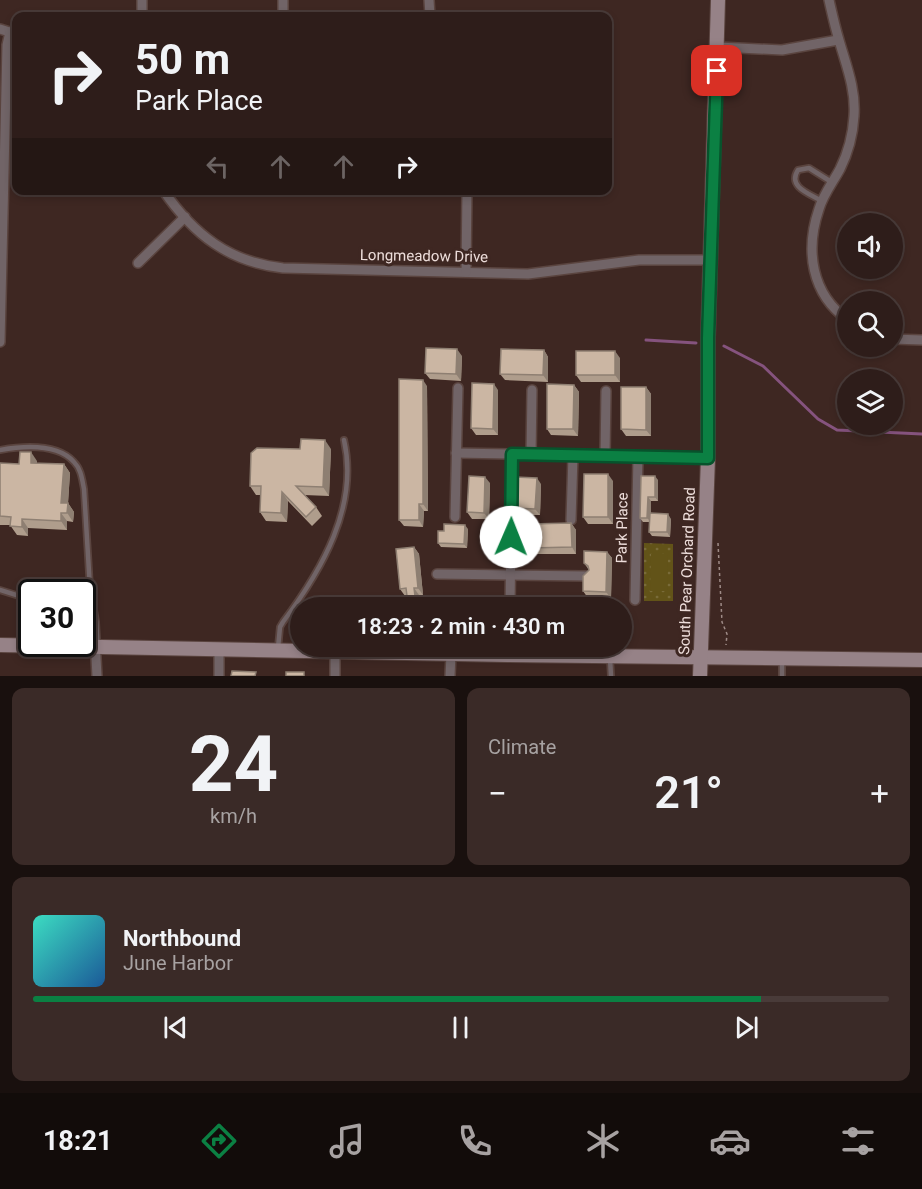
<!DOCTYPE html>
<meta charset="utf-8">
<style>
:root{--surface:#2e1d1a;--page:#3a2a27;--text:#f1f3f6;--muted:#a7a2a2;--line:#493b39;--accent:#0b8043}
body{margin:0;font-family:Roboto,sans-serif;background:var(--page);color:var(--text);height:100vh;display:flex;flex-direction:column;font-size:22px;white-space:nowrap}
*{box-sizing:border-box;margin:0}
p{font-size:20px;color:var(--muted)}
.icon{flex:none;width:33px;height:33px;fill:none;stroke:currentColor;stroke-width:2;stroke-linecap:round;stroke-linejoin:round}
.map{position:relative;height:676px;overflow:hidden}
.details{display:flex;flex-direction:column;gap:12px;padding:12px;background:#19100e;flex:1}
.details>*{flex:none}
.top-card{position:absolute;left:12px;top:12px;width:600px;height:183px;border-radius:12px;box-shadow:0 3px 9px #0003,0 0 0 2px var(--line);background:#2e1d1a;color:var(--text);overflow:hidden}
.buttons{position:absolute;left:837px;top:213px;display:grid;gap:12px}
.buttons a{display:grid;place-items:center;width:66px;height:66px;border-radius:50%;background:var(--surface);box-shadow:0 3px 9px #0003,0 0 0 2px var(--line);font-size:30px}
.speed{position:absolute;left:18px;top:579px;display:flex;gap:12px;font-size:30px;font-weight:700;text-align:center}
.speed>*{display:grid;place-content:center;width:78px;height:78px;border-radius:50%;background:var(--surface);box-shadow:0 3px 9px #0003,0 0 0 2px var(--line);line-height:1}
.speed .limit{border:3px solid #111;border-radius:9px;background:#fff;color:#111}
.pin{position:absolute;display:grid;place-items:center;width:51px;height:51px;color:#fff;margin:-26px;border-radius:12px;box-shadow:0 3px 9px #0006}
.me{position:absolute;width:66px;margin:-33px;rotate:1deg;stroke-linejoin:round;filter:drop-shadow(0 0 4px #0008)}
.turn{display:flex;align-items:center;gap:21px;height:126px;padding:0 24px;font-size:27px}
.turn .icon{width:78px;height:78px;stroke-width:2.5}
.turn b{display:block;font-size:42px;line-height:51px}
.lanes{display:flex;align-items:center;height:57px;padding:0 24px;background:#0003;justify-content:center;gap:30px;direction:ltr}
.lanes .off{opacity:.35}
.big{font-size:45px;font-weight:600;line-height:1.1}
.details .tile{flex:1;display:flex;flex-direction:column;justify-content:center;gap:9px;min-width:0;padding:0 21px;border-radius:12px;background:var(--page)}
.details .dial{align-items:center;gap:0}
.dial b{font-size:78px;line-height:1}
.song{display:flex;align-items:center;gap:18px}
.cover{width:72px;height:72px;border-radius:9px;background:linear-gradient(135deg,hsl(170 70% 55%),hsl(210 70% 35%))}
.played{height:6px;border-radius:3px;background:linear-gradient(90deg,var(--accent) 85%,var(--line) 85%)}
.keys{display:flex;justify-content:space-around;direction:ltr}
.heat{display:flex;justify-content:space-between;align-items:center;font-size:33px;direction:ltr}
.details .tiles{flex:1;display:grid;gap:12px;grid-template-columns:1fr 1fr}
.tile:last-child{grid-column:span 2}
.trip{position:absolute;left:290px;top:597px;width:342px;height:60px;border-radius:30px;background:var(--surface);box-shadow:0 3px 9px #0003,0 0 0 2px var(--line);font-weight:600;line-height:60px;text-align:center}
.tabs{display:flex;height:96px;justify-content:space-around;align-items:center;background:#120c0a;color:var(--muted)}
.tabs .icon{width:42px;height:42px}
.tabs .on{color:var(--accent)}
.tabs b{font-size:27px;color:var(--text)}
.map>svg:first-child{display:block}
</style>
<div class="map">
<svg width="922" height="676" viewBox="0 0 922 676">
<defs>
<pattern id="grass-dots" width="8" height="8" patternUnits="userSpaceOnUse" patternTransform="scale(1.5)"><rect width="8" height="8" fill="#625318"/><path d="M2 2h.1M6 6h.1" fill="none" stroke="#796b39" stroke-width="1.8" stroke-linecap="round"/></pattern>
</defs>
<rect width="100%" height="100%" fill="#3e2722"/>
<polygon fill="url(#grass-dots)" points="644,543 673,544 673,601 644,601"/>
<polygon fill="#625318" points="651,554 668,554 667,591 650,591"/>
<g fill="none" stroke-linecap="round" stroke-linejoin="round">
<g stroke="#85537e" stroke-width="3">
<polyline points="646,340 696,343"/>
<polyline points="724,346 763,366 818,419 837,430 922,434"/>
</g>
<defs>
<g id="lane">
<path d="M822,201C810,194 787,187 798,170L809,168L833,183"/>
<path d="M0,450C23,446 57,443 74,462C81,469 82,479 84,489L91,605H82"/>
<polyline points="0,590 32,600"/>
<path d="M278,648L280,627L283,622C322,570 359,506 344,440"/>
<polyline points="610,659 611,676"/>
<polyline points="782,676 782,661"/>
</g>
<g id="street">
<polyline points="429,0 430,16"/>
<path d="M829,0C832,13 835,27 839,40C846,65 856,89 854,116C853,133 848,153 840,169C833,182 823,195 819,209C805,250 811,294 848,320"/>
<polyline points="142,16 142,0"/>
<polyline points="283,16 283,0"/>
<polyline points="0,29 16,34"/>
<polyline points="718,47 782,50 838,40"/>
<path d="M163,190C194,235 229,262 283,268L528,274L639,260H711"/>
<polyline points="138,263 185,217"/>
<polyline points="466,272 467,190"/>
<polyline points="892,339 922,340"/>
<polyline points="0,342 7,45 10,32"/>
<polyline points="456,453 708,458"/>
<polyline points="531,455 532,390"/>
<polyline points="605,456 606,391"/>
<polyline points="455,517 458,388"/>
<polyline points="571,520 573,455"/>
<polyline points="437,574 587,576"/>
<polyline points="635,600 638,457"/>
<polyline points="91,605 94,622 97,676"/>
<polyline points="510,608 512,454"/>
<polyline points="219,676 219,649"/>
<polyline points="335,676 335,651"/>
<polyline points="450,676 451,654"/>
</g>
<g id="secondary">
<polyline points="0,645 507,655 922,660"/>
<polyline points="700,676 708,458 708,338 718,0"/>
</g>
</defs>
<use href="#lane" stroke="#5a443f" stroke-width="8"/>
<use href="#street" stroke="#5a443f" stroke-width="12"/>
<use href="#secondary" stroke="#5a443f" stroke-width="16"/>
<polyline stroke="#9e8b87" stroke-width="1.5" stroke-dasharray="3 3" stroke-linecap="butt" points="718,543 722,622 727,634 726,645"/>
<use href="#lane" stroke="#716467" stroke-width="4.5"/>
<use href="#street" stroke="#716467" stroke-width="9"/>
<use href="#secondary" stroke="#968287" stroke-width="14"/>
</g>
<g fill="#af9d8c">
<polygon points="544,350 548,357 548,382 505,380 500,374"/>
<polygon points="462,356 461,381 430,379 425,373"/>
<polygon points="620,358 620,382 581,382 576,375"/>
<polygon points="574,385 579,392 578,436 551,435 547,429"/>
<polygon points="427,386 428,511 424,511 423,527 404,526 399,520"/>
<polygon points="646,387 651,394 651,436 626,436 621,429"/>
<polygon points="498,390 498,435 476,435 471,428"/>
<polygon points="331,449 329,496 304,495 316,507 322,516 312,526 288,501 287,522 266,521 260,512 260,495 256,495 250,486"/>
<polygon points="37,461 37,463 64,464 70,473 68,503 74,512 73,522 67,521 67,530 28,528 28,536 17,535 10,525 0,525 0,531 0,463 19,464"/>
<polygon points="641,476 658,480 658,501 651,501 651,514 671,519 670,537 652,536 649,532 649,522 643,522 640,518"/>
<polygon points="613,481 613,524 588,524 583,517"/>
<polygon points="490,483 489,519 472,519 467,512"/>
<polygon points="541,484 540,515 519,515 514,508"/>
<polygon points="571,523 576,530 576,554 535,554 530,548"/>
<polygon points="468,529 467,548 441,547 438,543"/>
<polygon points="414,547 419,554 423,595 419,595 420,608 410,608 408,604 407,595 405,596 400,589"/>
<polygon points="607,552 612,558 611,598 588,598 583,591 589,570 584,563"/>
</g>
<g fill="#8e7f72">
<polygon points="457,349 462,356 461,381 456,374"/>
<polygon points="544,350 548,357 548,382 543,375"/>
<polygon points="615,351 620,358 620,382 615,375"/>
<polygon points="423,380 427,386 428,511 423,504"/>
<polygon points="494,384 498,390 498,435 493,429"/>
<polygon points="574,385 579,392 578,436 573,429"/>
<polygon points="646,387 651,394 651,436 646,430"/>
<polygon points="325,440 331,449 329,496 323,487"/>
<polygon points="31,452 37,461 37,472 31,463"/>
<polygon points="64,464 70,473 68,503 74,512 73,522 61,503"/>
<polygon points="608,474 613,481 613,524 608,517"/>
<polygon points="655,476 658,480 658,501 655,497"/>
<polygon points="485,477 490,483 489,519 484,513"/>
<polygon points="537,478 541,484 540,515 535,509"/>
<polygon points="282,492 288,501 287,522 281,513"/>
<polygon points="648,497 651,501 651,522 647,518"/>
<polygon points="419,504 424,511 423,527 419,520"/>
<polygon points="61,513 67,521 67,530 61,521"/>
<polygon points="668,514 671,519 670,537 667,532"/>
<polygon points="22,519 28,528 28,536 22,527"/>
<polygon points="571,523 576,530 576,554 572,547"/>
<polygon points="465,525 468,529 467,548 464,544"/>
<polygon points="414,547 419,554 423,595 418,588"/>
<polygon points="607,552 612,558 611,598 606,592"/>
<polygon points="414,588 419,595 420,608 418,608 416,604"/>
<polygon points="472,597 476,604 476,608 472,608"/>
<polygon points="570,598 575,605 575,608 570,608"/>
</g>
<g fill="#cbb6a3" stroke="#8e7f72" stroke-width="1.5">
<polygon points="426,348 457,349 456,374 425,373"/>
<polygon points="501,349 544,350 543,375 500,374"/>
<rect x="576" y="351" width="39" height="24"/>
<polygon points="399,379 423,380 423,504 419,504 419,520 399,520"/>
<polygon points="472,383 494,384 493,429 471,428"/>
<polygon points="547,384 574,385 573,429 547,429"/>
<polygon points="621,387 646,387 646,430 621,429"/>
<polygon points="301,439 325,440 323,487 296,486 316,507 306,517 282,492 281,513 260,512 261,486 250,486 251,453 257,448 300,449"/>
<polygon points="20,452 31,452 31,463 64,464 61,503 68,503 67,513 61,513 61,521 22,519 22,527 10,526 11,517 0,516 0,463 19,464"/>
<polygon points="584,474 608,474 608,517 583,517"/>
<polygon points="469,476 485,477 484,513 467,512"/>
<polygon points="641,476 655,476 655,497 648,497 647,518 640,518"/>
<polygon points="515,477 537,478 535,509 514,508"/>
<polygon points="650,513 668,514 667,532 649,532"/>
<polygon points="571,523 572,547 530,548 530,524"/>
<polygon points="444,524 465,525 464,544 438,543 438,531 444,531"/>
<polygon points="414,547 418,588 414,588 416,604 408,604 406,588 400,589 396,549"/>
<polygon points="584,551 607,552 606,592 583,591 583,576 589,570 588,566 584,563"/>
<polygon points="431,596 472,597 472,608 431,608"/>
<polygon points="528,597 570,598 570,608 528,608"/>
<polygon points="232,671 256,672 255,676 231,676"/>
<rect x="286" y="672" width="18" height="4"/>
</g>
<g fill="none" stroke-linecap="round" stroke-linejoin="round">
<defs>
<polyline id="route" points="511,537 512,454 708,458 708,338 717,71"/>
</defs>
<use href="#route" stroke="#07532c" stroke-width="15"/>
<use href="#route" stroke="#0b8043" stroke-width="10"/>
</g>
<g text-anchor="middle" stroke-width="6" stroke-linejoin="round" paint-order="stroke">
<g font-size="15" fill="#edddda" stroke="#3e2722">
<text transform="translate(424 256) rotate(1)" y="5">Longmeadow Drive</text>
<text transform="translate(622 528) rotate(-89)" y="5">Park Place</text>
<text transform="translate(687 571) rotate(-88)" y="5">South Pear Orchard Road</text>
</g>
</g>
</svg>
<div class="buttons">
<a><svg class="icon" aria-label="sound" viewBox="0 0 24 24"><path d="M4 9h4l5-4v14l-5-4H4zM17 9q2 3 0 6"/></svg></a>
<a><svg class="icon" aria-label="search" viewBox="0 0 24 24"><circle cx="10" cy="10" r="6"/><path d="M15 15l6 6"/></svg></a>
<a><svg class="icon" aria-label="layers" viewBox="0 0 24 24"><path d="M12 4l9 5-9 5-9-5zM3 14l9 5 9-5"/></svg></a>
</div>
<div class="speed"><div class="limit">30</div></div>
<div class="pin" style="left:717px;top:71px;background:#d93025"><svg class="icon" aria-label="arrive" viewBox="0 0 24 24"><path d="M6 21V4h12l-3 4 3 4H6"/></svg></div>
<svg class="me" style="left:511px;top:537px" viewBox="-20 -20 40 40"><circle r="19" fill="#fff"/><path d="M0-13L10 11 0 6-10 11z" fill="#0b8043"/></svg>
<div class="trip">18:23 · 2 min · 430 m</div>
<div class="top-card">
<div class="turn"><svg class="icon" aria-label="right" viewBox="0 0 24 24"><path d="M7 20v-9h11M14 6l5 5-5 5"/></svg><div><b>50 m</b>Park Place</div></div>
<div class="lanes"><svg class="icon off" aria-label="left" viewBox="0 0 24 24"><path d="M17 20v-9H6M10 6l-5 5 5 5"/></svg><svg class="icon off" aria-label="ahead" viewBox="0 0 24 24"><path d="M12 20V5M6 11l6-6 6 6"/></svg><svg class="icon off" aria-label="ahead" viewBox="0 0 24 24"><path d="M12 20V5M6 11l6-6 6 6"/></svg><svg class="icon" aria-label="right" viewBox="0 0 24 24"><path d="M7 20v-9h11M14 6l5 5-5 5"/></svg></div>
</div>
</div>
<section class="details">
<div class="tiles">
<div class="tile dial"><b>24</b><p>km/h</p></div>
<div class="tile"><p>Climate</p>
<div class="heat"><a>−</a><b class="big">21°</b><a>+</a></div>
</div>
<div class="tile">
<div class="song"><i class="cover"></i><div><b>Northbound</b><p>June Harbor</p></div></div>
<div class="played"></div>
<div class="keys"><svg class="icon" aria-label="previous" viewBox="0 0 24 24"><path d="M18 5L8 12l10 7zM5 5v14"/></svg><svg class="icon" aria-label="pause" viewBox="0 0 24 24"><path d="M8 5v14M16 5v14"/></svg><svg class="icon" aria-label="next" viewBox="0 0 24 24"><path d="M6 5l10 7-10 7zM19 5v14"/></svg></div>
</div>
</div>
</section>
<nav class="tabs">
<b>18:21</b>
<svg class="icon on" aria-label="directions" viewBox="0 0 24 24"><path d="M12 3l9 9-9 9-9-9zM9 14v-3h6M13 9l2 2-2 2"/></svg>
<svg class="icon" aria-label="music" viewBox="0 0 24 24"><path d="M9 18V5l10-2v13"/><circle cx="6" cy="18" r="3"/><circle cx="16" cy="16" r="3"/></svg>
<svg class="icon" aria-label="phone" viewBox="0 0 24 24"><path d="M5 4h4l2 5-3 2q2 4 5 5l2-3 5 2v4C11 20 4 13 5 4z"/></svg>
<svg class="icon" aria-label="climate" viewBox="0 0 24 24"><path d="M12 3v18M4 7l16 10M4 17L20 7"/></svg>
<svg class="icon" aria-label="car" viewBox="0 0 24 24"><path d="M5 17H2v-5l4-1 3-4h7l3 4 3 1v5h-3M9 17h6M6 11h13"/><circle cx="7" cy="17" r="2"/><circle cx="17" cy="17" r="2"/></svg>
<svg class="icon" aria-label="filters" viewBox="0 0 24 24"><path d="M4 7h16M4 17h16"/><circle cx="9" cy="7" r="2"/><circle cx="15" cy="17" r="2"/></svg>
</nav>
